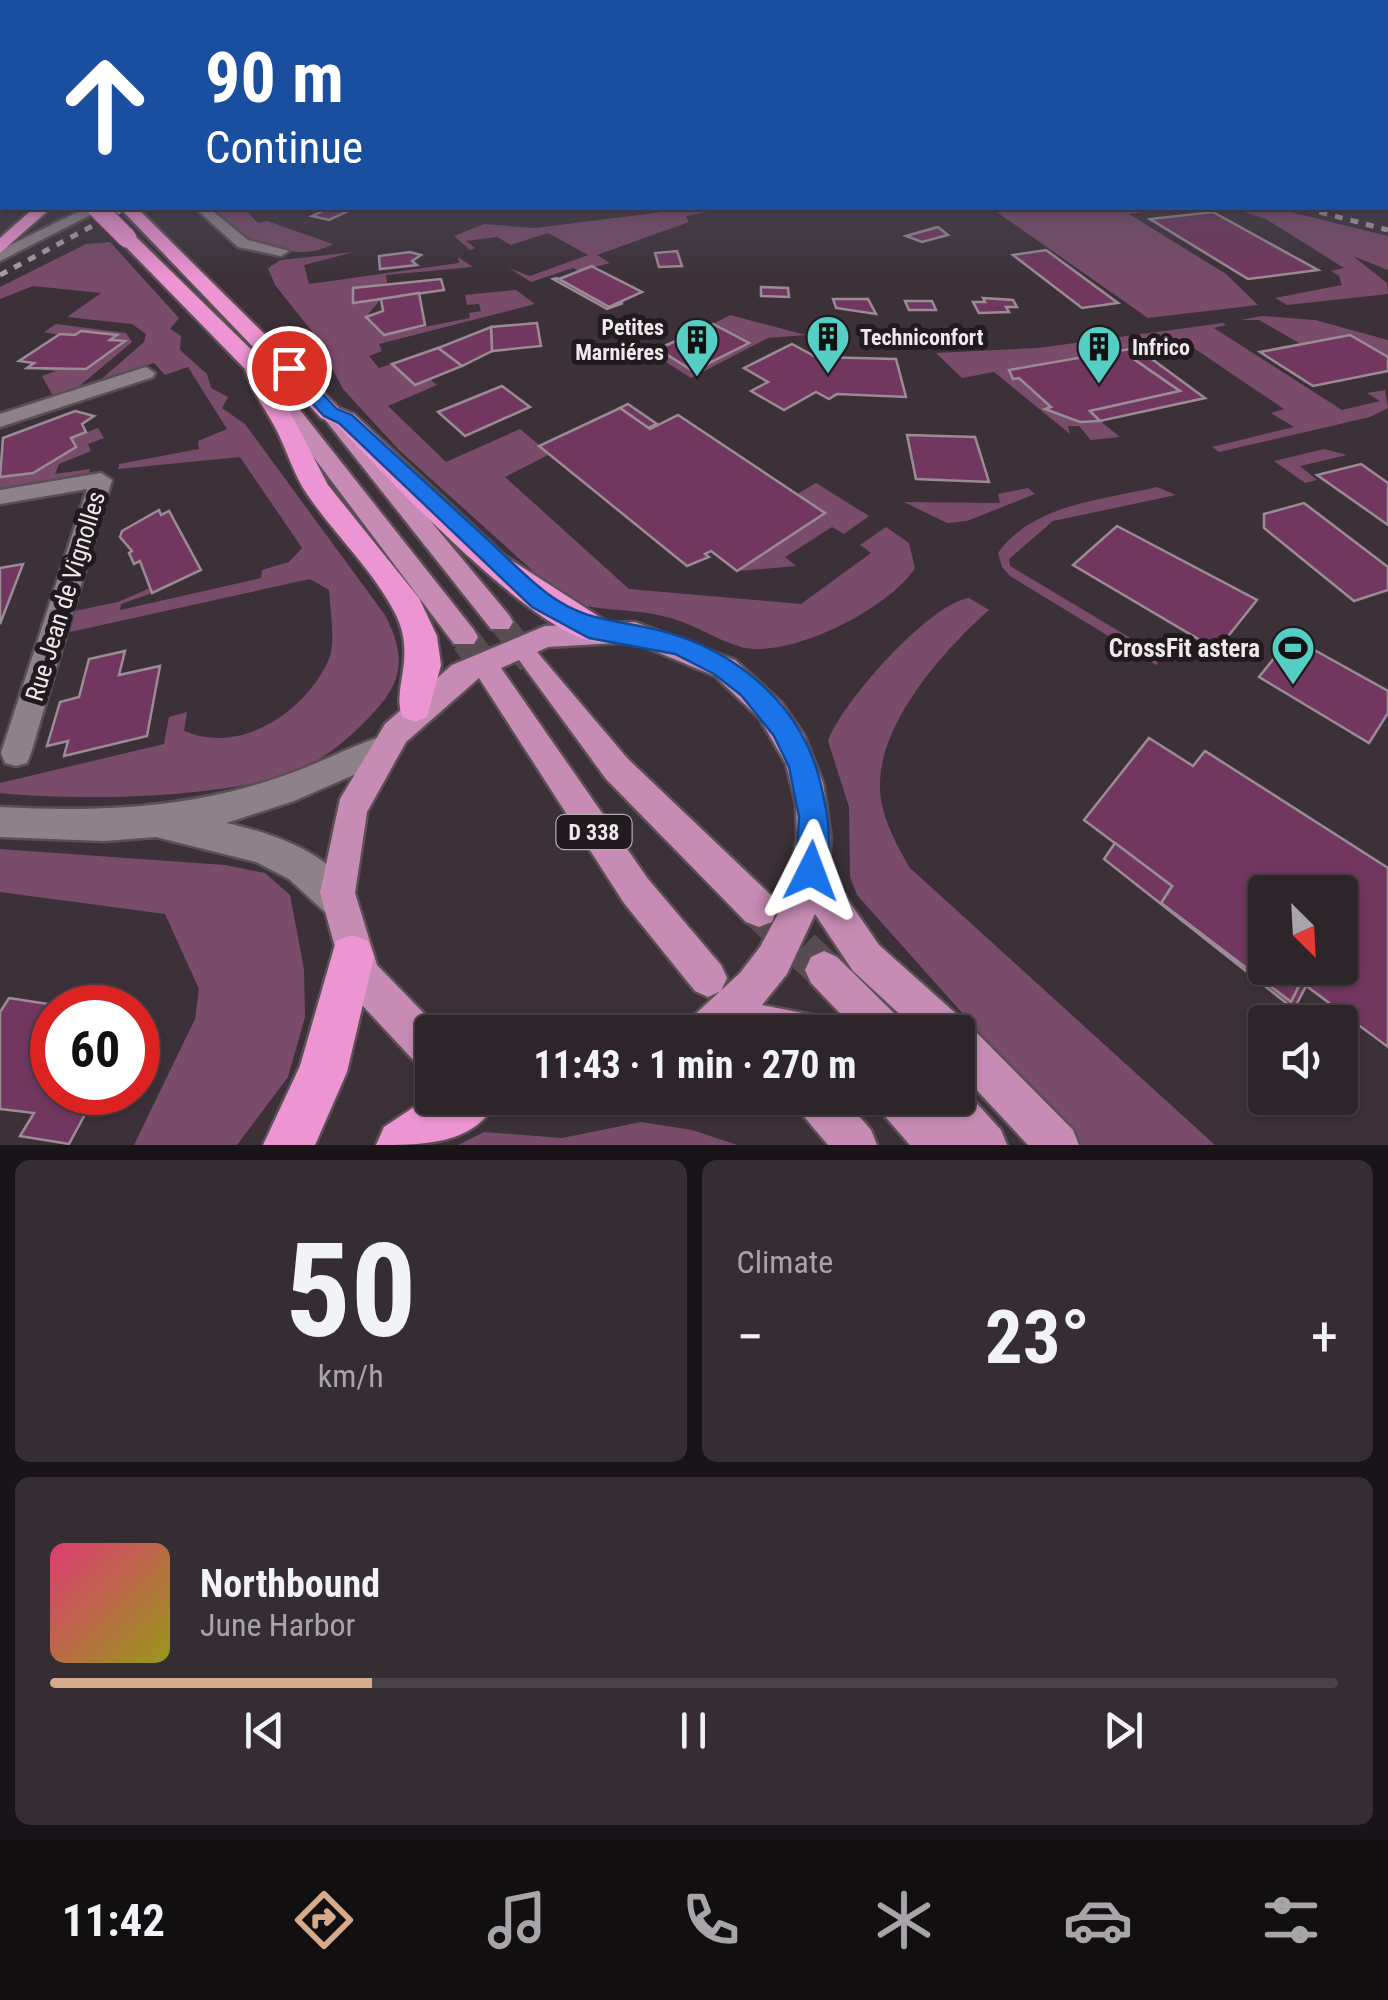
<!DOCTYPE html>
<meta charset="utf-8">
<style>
:root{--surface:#2e252b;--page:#362d33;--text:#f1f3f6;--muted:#a7a5a9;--line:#494247;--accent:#d6ab8b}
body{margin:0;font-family:"Roboto Condensed",sans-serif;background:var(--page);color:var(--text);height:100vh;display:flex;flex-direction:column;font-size:38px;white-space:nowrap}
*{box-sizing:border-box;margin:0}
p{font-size:32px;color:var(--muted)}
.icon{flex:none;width:55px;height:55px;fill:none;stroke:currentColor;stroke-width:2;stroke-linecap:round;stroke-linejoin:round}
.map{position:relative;height:1145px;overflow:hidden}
.panel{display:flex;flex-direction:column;gap:15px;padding:15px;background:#191418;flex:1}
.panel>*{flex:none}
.hud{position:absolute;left:0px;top:0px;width:1390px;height:210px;box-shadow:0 2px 8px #0004,0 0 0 2px var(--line);background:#1a4fa0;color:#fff;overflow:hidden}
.needle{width:65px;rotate:156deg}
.controls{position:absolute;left:1248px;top:875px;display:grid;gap:20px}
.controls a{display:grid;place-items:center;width:110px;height:110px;border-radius:10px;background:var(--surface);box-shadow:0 2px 8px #0004,0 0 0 2px var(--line);font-size:50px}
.speed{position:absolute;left:30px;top:985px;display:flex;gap:20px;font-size:50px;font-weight:700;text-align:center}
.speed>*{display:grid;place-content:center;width:130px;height:130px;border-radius:50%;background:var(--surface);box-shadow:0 2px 8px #0004,0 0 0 2px var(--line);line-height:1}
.speed .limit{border:15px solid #d22;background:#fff;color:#111}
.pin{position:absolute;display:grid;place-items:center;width:85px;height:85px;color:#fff;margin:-42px;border:5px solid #fff;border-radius:50%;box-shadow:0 2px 10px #0007}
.me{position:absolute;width:110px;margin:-55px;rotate:3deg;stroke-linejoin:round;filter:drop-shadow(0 0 8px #0008)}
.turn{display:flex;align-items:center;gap:35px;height:210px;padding:0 40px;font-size:45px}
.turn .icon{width:130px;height:130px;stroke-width:2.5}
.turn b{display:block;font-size:70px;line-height:85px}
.big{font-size:75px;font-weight:700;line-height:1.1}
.panel .tile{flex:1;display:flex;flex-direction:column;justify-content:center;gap:15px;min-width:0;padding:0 35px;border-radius:15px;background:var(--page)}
.panel .dial{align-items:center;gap:0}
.dial b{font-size:130px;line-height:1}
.song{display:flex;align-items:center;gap:30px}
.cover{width:120px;height:120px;border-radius:15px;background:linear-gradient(135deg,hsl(340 70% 55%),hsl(60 70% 35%))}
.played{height:10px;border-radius:5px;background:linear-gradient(90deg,var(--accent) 25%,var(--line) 25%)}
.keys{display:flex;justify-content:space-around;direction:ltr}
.heat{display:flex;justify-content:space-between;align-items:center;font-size:55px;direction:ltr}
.panel .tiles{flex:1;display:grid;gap:15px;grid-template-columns:1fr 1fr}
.tile:last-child{grid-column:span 2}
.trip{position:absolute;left:415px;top:1015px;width:560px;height:100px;border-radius:10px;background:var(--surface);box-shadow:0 2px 8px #0004,0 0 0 2px var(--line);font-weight:700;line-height:100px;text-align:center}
.menu{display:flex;height:160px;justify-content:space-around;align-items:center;background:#120f11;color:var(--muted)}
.menu .icon{width:70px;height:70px}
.menu .selected{color:var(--accent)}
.menu b{font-size:45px;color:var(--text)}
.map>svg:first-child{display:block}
</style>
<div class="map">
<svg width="1388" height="1145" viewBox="0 0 1388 1145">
<rect width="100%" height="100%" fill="#3d3139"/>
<g fill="#794c6b">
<path d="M208,208H244L258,223L267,221L333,244C292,267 237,236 208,208Z"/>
<polygon points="694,208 729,208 686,216 689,222 597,255 610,263 579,271 573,268 531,282 509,268 530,276 588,255 548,233 511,245 497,237 466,241 475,248 470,250 454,236 484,224 535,228"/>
<polygon points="991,208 1179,208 1129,214 1226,274 1258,305 1148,318"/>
<polygon points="1231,208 1274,208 1388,236 1388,270 1353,256 1387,283 1388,294 1287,305 1275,298 1342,285 1339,276 1331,271 1344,268 1266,219"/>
<path d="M110,242L179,318L170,329L181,336L180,350L207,374L211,388L228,397L222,408L245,424L385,615C405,654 405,679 374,712C352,736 326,759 295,771C224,799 77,801 0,793V783L164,744L169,717L187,712L184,731C240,755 305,713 329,659C336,642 330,609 329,590L310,579L70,632L75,611L118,602L150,588L152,593L121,604L120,610L261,578L262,570L289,562L302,548L240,457L118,469L119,464L199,449L198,441L227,429L188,367L165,375L154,363L98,382L144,342L146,334L132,324L67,317L101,293L33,286L0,299V287L86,244Z"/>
<path d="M354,252L304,265L309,284L459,263L458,257L473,267L386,275L387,283L353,288L381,299L366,317L384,335L470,318L469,313L481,311L479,304L467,305L465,295L516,290L535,304L379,344L382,351L369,356L379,368L392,364L415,385L430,379L437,385L388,406L446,462L520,429L550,454L505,477L629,589L801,604L871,553L860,545L886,527L909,543L915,568C890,608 789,660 741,647C714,639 691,622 663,616C630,608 597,612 565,600L399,450L343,389L314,334L275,285L268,268L281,260Z"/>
<polygon points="730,315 806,335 768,338 691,378 650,352 658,349 694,370 748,343 713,324"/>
<polygon points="1262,316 1315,320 1388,340 1388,357 1350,335 1301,344 1259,320 1241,320"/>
<polygon points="1223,323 1226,325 1214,328 1342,410 1380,401 1367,393 1385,390 1388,408 1370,417 1219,452 1212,447 1294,427 1271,413 1284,409 1182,340 1009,370 1013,379 1019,378 1051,407 1046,410 1080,422 1100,421 1120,437 1091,440 1079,426 1068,426 1070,434 994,372 962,378 936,353 1038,348"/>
<polygon points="56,324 126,333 132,342 77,388 53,396 42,376 56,371 27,368 32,363 19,361 59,335 44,332"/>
<polygon points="98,428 104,438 88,444 91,451 59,464 55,474 90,469 88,476 0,491 0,477 33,473 75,447 71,438"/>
<polygon points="1324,449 1347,455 1300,466 1317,480 1305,483 1274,461"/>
<polygon points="816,483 869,516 844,534 832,527 785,557 796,566 737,571 824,513 797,494"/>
<path d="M1157,487L1176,495L1053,521L1009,559L1010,566L1162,657L1156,665L1010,576L1002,567L998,553C1033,504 1102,500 1157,487Z"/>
<polygon points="1028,488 1035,494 967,521 947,523 904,502 1000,503 998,494"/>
<path d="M969,598L1112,683L989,610C944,650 877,724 880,790C881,816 897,846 910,868L1215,1145H1080L857,895L850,877L849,807L828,741C842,702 929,604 969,598Z"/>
<polygon points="0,849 225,865 265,873 290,895 304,969 305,1017 288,1077 237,1145 134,1145 195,1019 199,989 165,914 0,892"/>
<polygon points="641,1122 692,1130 737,1145 458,1145 484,1132 562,1138"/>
</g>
<g fill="#713761" stroke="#9a8c95" stroke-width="2.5" fill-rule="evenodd">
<polygon points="329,208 374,208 348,211 329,220 312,216"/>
<polygon points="1213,212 1318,270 1248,279 1150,219"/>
<polygon points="938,227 948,235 922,242 906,236"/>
<polygon points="1046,250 1118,303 1082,308 1013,255"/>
<polygon points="677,251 682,266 659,267 655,253"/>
<polygon points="410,252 421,255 412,261 417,265 380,269 379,256"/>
<polygon points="592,266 595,268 642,292 609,307 559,279"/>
<polygon points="557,278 609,307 623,303 607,309 553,279"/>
<polygon points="441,279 444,290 353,303 353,288"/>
<polygon points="761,287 788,288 789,297 761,296"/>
<polygon points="419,293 425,325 384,335 366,317 383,311 381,299"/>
<polygon points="983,298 1013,300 1017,307 1006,307 1009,312 979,313 973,302 985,302"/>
<polygon points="833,299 868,299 876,314 836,308"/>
<polygon points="905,301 932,301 936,310 909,310"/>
<polygon points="537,323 541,346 492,351 491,327"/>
<polygon points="713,324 749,343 693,371 658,349"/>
<polygon points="491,327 492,351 462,366 438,348"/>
<polygon points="81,331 117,335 110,340 125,341 86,369 27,368 34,363 19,361 60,334 75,335"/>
<polygon points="1350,335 1388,357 1388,371 1313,386 1260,352"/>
<polygon points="792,344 816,357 896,359 906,397 837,394 829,399 816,392 784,410 751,391 768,382 744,368"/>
<polygon points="438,348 462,366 415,385 392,364"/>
<polygon points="1136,348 1145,354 1131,357 1180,391 1090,411 1100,421 1080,422 1045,409 1051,407 1019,378 1013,379 1009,370"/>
<polygon points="1145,354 1205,398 1100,421 1090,411 1180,391 1131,357"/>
<polygon points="502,386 530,407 465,436 438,412"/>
<polygon points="628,404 657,424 648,428 620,408"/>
<polygon points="620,408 650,429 678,415 825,513 737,571 711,551 705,554 709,557 687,566 539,446"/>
<polygon points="75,411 94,416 82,424 86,432 71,438 76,447 33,473 0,477 3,438"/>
<polygon points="907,435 975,437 989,482 916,479"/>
<polygon points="1361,464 1388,483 1388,525 1317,475"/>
<polygon points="1304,503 1388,567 1388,590 1354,601 1264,528 1264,514"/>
<polygon points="159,510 161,515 169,511 201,570 152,593 140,561 134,564 129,553 132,551 120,537 122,531"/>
<polygon points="1117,526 1257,600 1217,650 1073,565"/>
<polygon points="23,564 0,624 0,568"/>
<polygon points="1291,637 1388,691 1388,713 1369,743 1259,677"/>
<polygon points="125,651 119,675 160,666 147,736 64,756 68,741 47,746 60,702 79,697 89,659"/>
<path d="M1149,738L1193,766L1205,751L1388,868V1047L1301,982L1291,1002L1161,903L1172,886L1084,820ZM1265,892H1340V968H1265Z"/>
<polygon points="1115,843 1172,886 1161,903 1291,1002 1301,982 1306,986 1294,1009 1104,859"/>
<polygon points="9,998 74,1008 52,1008 52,1092 97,1092 69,1144 20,1136 34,1113 0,1109 0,1012"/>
</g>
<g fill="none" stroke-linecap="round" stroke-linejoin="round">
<g stroke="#584c54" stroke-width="24" stroke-dasharray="24 12" stroke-linecap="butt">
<polyline points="500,622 517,642"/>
<polyline points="464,637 468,642"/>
</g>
<g stroke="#584c54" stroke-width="30" stroke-dasharray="30 15" stroke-linecap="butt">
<polyline points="466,640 492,676"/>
<polyline points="515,640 532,661"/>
</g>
<polyline stroke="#584c54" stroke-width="39" stroke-dasharray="39 19" stroke-linecap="butt" points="759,909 824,970"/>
<defs>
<g id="minor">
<polygon points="195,208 209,208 248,240 289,251 281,256 238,247"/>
<polygon points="82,210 94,213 0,261 0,250"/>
<polygon points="146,367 155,373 153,377 0,427 0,414"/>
<polygon points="101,473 112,480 31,753 27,763 16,766 5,763 1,753 87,489 0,504 0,490"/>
<path d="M379,737L390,741L394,750L390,759L294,801L226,823C272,833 337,854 357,902L351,914L339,920L327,914L289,879L256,862L156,837L104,841L0,837V807C96,812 188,809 280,777C314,766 345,749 379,737Z"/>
</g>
<g id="major">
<polygon points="259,365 266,367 474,630 478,637 474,644 454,644 252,375 252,367"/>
<polygon points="330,407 337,409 509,615 513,622 509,629 491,629 323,417 320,413"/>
<polygon points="635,622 735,660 781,702 804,735 823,783 831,838 828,871 879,945 972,1028 1073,1130 1079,1145 1028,1145 958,1070 958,1032 919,1032 853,971 815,914 787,974 762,1005 828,1018 833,1032 686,1032 691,1018 740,973 760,947 785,901 797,838 796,804 786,764 760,719 715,676 633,642 548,647 537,652 628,759 772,896 777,909 772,922 759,927 746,922 606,779 519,660 501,668 648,879 721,965 727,978 721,991 708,997 695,991 624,903 479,678 406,742 367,812 355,893 377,965 442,1032 432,1032 432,1071 418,1065 348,990 343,976 320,893 340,799 385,724 452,665 545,626"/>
<polygon points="824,951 837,957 899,1018 904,1032 858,1032 811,983 805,970 811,957"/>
<polygon points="958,1083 1001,1130 1007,1145 910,1145 882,1113 876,1098 958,1098"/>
<polygon points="795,1098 843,1098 871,1130 877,1145 828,1145 801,1113"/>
</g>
<g id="highway">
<polygon points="0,119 2,119 2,128 0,127"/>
<polygon points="34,208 51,208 0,253 0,238"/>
<path d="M120,208H137L339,408L354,414L505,556L609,623L614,632L609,641C553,659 378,467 336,424L321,418Z"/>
<path d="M121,234H133L264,362L328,485L419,598L437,636L441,665L427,717L415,722L403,717C390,692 418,657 395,613C373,570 334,534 307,494C294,475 287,451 277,431C266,409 252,393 245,369L121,242Z"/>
<polygon points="352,935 368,941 374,957 347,1072 315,1145 263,1145 300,1066 336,941"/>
<path d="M432,1095L498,1098C477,1145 423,1145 376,1145L384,1127Z"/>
</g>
</defs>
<use href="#minor" stroke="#594f55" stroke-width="5"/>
<use href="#major" stroke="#594f55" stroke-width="5"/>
<use href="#highway" stroke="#594f55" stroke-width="5"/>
<use href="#minor" fill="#8e8189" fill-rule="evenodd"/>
<use href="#major" fill="#c78cb5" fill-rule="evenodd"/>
<use href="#highway" fill="#ed94d2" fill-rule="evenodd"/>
<g stroke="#a89fa5" stroke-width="4" stroke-dasharray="6 6" stroke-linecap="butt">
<polyline points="1304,208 1312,210"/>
<polyline points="122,210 126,208"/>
</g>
<g stroke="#a89fa5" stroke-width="5" stroke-dasharray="8 8" stroke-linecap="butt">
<polyline points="1304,208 1388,230"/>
<polyline points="0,275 126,208"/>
</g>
<defs>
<polyline id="highway-bridge" points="97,208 127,238"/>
</defs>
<use href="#highway-bridge" stroke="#594f55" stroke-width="21" stroke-linecap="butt"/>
<use href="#highway-bridge" stroke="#ed94d2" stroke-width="19"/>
</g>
<linearGradient id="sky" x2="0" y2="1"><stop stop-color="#221b1f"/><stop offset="0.43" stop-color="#514e5f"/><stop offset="1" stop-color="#514e5f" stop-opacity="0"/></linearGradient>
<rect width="1388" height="279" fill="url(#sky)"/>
<path fill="#1a73e8" stroke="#114b97" stroke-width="2.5" d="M283,365H295L337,409L352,415C397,456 441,497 486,538C506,556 526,578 548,594C579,617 603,619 639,626C725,641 801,698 821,785C828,815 835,853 822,882L811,887L800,882L796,871L799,817L789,767L774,736L741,695L714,674L675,654L589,638L532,607L339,423L324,416L283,372Z"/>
<defs>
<symbol id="building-pin" viewBox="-11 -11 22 30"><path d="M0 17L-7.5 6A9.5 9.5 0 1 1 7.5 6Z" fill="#55cec5" stroke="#211b1f"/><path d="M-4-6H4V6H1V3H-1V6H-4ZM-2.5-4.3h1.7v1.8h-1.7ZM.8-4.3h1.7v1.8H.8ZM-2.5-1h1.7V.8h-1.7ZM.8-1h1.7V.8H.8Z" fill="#111"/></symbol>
<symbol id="stadium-pin" viewBox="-11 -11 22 30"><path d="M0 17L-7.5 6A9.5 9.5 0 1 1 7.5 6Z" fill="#55cec5" stroke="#211b1f"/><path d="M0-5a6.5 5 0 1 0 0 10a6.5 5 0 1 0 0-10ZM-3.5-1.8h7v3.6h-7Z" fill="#111"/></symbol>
</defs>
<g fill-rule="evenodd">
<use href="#building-pin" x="803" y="312" width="50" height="68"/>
<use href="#building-pin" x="672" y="315" width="50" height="68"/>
<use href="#building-pin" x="1074" y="322" width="50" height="68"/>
<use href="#stadium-pin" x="1268" y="623" width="50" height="68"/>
</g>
<g text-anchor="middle" stroke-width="10" stroke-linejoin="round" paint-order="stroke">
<g font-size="22" font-weight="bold" fill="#efe8ec" stroke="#211b1f" text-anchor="start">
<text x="664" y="335" text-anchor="end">Petites<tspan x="664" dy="25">Marniéres</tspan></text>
<text x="860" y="345">Techniconfort</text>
<text x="1132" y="355">Infrico</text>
</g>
<rect fill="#211b1f" stroke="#b1aaae" stroke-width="2.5" x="556.5" y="815" width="75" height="34" rx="8"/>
<g font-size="22" font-weight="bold" fill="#efe8ec">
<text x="594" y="840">D 338</text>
</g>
<g font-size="25" fill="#efe8ec" stroke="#211b1f">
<text transform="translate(65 596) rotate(-73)" y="9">Rue Jean de Vignolles</text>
</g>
<g font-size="25" font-weight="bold" fill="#efe8ec" stroke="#211b1f" text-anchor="end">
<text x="1260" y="657">CrossFit astera</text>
</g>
</g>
</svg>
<div class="controls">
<a><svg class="needle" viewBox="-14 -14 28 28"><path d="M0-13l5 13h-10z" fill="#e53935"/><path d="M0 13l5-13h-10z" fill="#a7a5a9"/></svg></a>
<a><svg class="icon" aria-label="sound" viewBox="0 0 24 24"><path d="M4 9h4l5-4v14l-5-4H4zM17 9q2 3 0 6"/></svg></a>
</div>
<div class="speed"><div class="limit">60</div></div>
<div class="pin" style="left:289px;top:368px;background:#d93025"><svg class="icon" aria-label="arrive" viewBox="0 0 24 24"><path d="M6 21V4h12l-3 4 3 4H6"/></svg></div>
<svg class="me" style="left:811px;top:871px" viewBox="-20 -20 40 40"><path d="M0-17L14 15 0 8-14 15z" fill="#1a73e8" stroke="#fff" stroke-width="4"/></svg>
<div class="trip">11:43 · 1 min · 270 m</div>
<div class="hud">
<div class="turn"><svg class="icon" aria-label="ahead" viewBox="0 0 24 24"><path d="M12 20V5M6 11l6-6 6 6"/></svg><div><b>90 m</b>Continue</div></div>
</div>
</div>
<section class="panel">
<div class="tiles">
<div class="tile dial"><b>50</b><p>km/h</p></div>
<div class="tile"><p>Climate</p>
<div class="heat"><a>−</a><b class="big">23°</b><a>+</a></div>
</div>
<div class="tile">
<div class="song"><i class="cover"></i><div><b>Northbound</b><p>June Harbor</p></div></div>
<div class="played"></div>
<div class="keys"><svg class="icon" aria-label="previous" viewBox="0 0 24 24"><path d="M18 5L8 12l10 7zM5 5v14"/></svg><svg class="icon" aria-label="pause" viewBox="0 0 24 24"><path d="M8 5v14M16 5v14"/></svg><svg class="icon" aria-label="next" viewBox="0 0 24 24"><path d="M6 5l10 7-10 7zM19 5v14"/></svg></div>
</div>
</div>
</section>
<nav class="menu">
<b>11:42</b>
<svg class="icon selected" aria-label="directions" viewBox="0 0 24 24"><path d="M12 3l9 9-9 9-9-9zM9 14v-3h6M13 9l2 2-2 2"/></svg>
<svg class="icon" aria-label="music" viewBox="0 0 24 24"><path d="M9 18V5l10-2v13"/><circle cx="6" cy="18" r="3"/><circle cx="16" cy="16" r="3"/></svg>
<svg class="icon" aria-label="phone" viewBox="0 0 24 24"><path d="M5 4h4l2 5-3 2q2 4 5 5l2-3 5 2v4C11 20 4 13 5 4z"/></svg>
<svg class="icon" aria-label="climate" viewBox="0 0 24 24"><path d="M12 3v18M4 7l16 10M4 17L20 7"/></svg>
<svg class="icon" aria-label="car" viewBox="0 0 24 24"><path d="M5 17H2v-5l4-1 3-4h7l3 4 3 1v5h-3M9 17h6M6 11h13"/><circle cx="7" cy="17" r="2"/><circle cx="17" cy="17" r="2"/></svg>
<svg class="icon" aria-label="filters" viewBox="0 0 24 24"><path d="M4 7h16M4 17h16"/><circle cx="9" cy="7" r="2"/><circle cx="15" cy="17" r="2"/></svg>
</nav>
